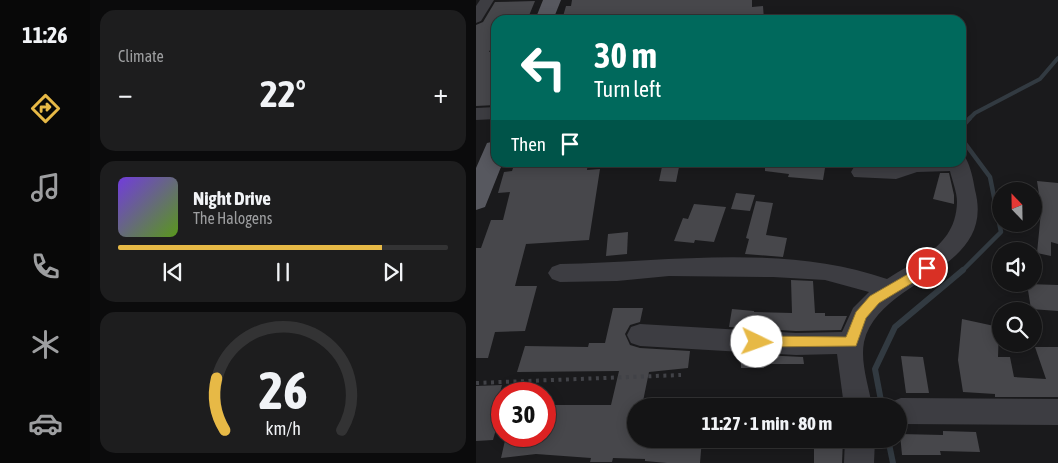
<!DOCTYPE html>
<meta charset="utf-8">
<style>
:root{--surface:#141415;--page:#1d1d1e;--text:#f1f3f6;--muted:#9d9ea0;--line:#333334;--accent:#e7b946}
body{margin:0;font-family:"Asap Condensed",sans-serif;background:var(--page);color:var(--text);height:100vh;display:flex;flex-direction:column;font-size:19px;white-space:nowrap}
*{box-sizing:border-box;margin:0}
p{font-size:16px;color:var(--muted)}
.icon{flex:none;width:28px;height:28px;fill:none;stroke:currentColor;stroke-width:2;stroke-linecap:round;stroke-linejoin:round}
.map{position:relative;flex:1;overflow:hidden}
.side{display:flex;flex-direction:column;gap:10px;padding:10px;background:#0b0b0c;width:386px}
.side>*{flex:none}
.hud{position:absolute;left:15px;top:15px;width:475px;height:152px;border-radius:15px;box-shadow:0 2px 12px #0003,0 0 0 1px var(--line);background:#00695c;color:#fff;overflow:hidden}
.needle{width:32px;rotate:338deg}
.controls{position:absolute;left:516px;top:182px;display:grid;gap:10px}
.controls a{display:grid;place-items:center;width:50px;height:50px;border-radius:50%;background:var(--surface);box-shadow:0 2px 12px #0003,0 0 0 1px var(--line);font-size:25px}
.speed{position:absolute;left:15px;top:382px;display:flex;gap:10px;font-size:25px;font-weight:700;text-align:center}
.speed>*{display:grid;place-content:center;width:65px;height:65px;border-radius:50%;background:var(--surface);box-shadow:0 2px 12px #0003,0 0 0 1px var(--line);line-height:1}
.speed .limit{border:8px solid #d22;background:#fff;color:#111}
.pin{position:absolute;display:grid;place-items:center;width:42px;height:42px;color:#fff;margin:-21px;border:2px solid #fff;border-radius:50%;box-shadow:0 1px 5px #0007}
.me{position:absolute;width:55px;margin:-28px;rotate:93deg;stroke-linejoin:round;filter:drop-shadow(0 0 4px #0008)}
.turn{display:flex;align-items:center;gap:18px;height:105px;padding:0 20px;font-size:22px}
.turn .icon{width:65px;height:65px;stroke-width:2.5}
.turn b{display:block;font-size:35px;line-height:42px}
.then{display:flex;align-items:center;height:48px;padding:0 20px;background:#0003;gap:10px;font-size:19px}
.big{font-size:38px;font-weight:700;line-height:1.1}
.side .tile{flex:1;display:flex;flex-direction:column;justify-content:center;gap:8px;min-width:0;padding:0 18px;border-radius:15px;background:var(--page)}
.side .dial{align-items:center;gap:0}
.dial svg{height:130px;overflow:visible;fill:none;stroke:var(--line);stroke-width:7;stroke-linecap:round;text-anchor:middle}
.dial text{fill:var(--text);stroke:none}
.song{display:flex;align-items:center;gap:15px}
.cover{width:60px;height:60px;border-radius:8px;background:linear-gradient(135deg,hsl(260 70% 55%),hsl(90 70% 35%))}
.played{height:5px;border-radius:2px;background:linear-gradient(90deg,var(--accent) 80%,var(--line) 80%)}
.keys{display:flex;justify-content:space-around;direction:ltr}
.heat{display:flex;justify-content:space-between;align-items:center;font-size:28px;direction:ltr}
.trip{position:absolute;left:151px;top:398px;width:280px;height:50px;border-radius:25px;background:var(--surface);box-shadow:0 2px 12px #0003,0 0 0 1px var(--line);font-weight:700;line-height:50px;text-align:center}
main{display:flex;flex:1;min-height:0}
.dock{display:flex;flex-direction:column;width:90px;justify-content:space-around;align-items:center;background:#080808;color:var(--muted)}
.dock .icon{width:35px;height:35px}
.dock .selected{color:var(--accent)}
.dock b{font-size:22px;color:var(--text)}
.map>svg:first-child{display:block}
</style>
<main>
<nav class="dock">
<b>11:26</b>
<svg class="icon selected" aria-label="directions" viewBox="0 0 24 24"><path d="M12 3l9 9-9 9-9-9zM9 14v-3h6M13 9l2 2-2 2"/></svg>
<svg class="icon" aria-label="music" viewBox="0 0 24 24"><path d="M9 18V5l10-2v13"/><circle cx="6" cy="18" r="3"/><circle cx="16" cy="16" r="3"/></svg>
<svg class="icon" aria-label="phone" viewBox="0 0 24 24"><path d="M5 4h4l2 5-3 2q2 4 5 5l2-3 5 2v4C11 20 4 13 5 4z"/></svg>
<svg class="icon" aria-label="climate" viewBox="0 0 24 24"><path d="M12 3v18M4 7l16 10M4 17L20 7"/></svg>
<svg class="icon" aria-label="car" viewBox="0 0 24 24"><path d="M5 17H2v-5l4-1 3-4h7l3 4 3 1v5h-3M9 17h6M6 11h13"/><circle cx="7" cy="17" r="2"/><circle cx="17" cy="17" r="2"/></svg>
</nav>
<section class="side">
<div class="tile"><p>Climate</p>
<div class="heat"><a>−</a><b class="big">22°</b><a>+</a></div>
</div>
<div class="tile">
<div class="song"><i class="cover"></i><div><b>Night Drive</b><p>The Halogens</p></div></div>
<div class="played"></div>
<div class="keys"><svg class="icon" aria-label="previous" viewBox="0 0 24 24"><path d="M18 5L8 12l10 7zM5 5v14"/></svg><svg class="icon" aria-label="pause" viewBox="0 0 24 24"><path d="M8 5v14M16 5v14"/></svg><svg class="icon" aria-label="next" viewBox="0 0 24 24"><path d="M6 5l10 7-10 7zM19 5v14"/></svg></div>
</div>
<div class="tile dial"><svg viewBox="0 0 100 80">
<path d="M14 69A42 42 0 1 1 86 69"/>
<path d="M14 69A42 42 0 0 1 9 37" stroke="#e7b946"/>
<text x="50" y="56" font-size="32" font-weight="700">26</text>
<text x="50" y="72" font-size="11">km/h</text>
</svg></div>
</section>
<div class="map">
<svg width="582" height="463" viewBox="0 0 582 463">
<rect width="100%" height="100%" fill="#1a1a1c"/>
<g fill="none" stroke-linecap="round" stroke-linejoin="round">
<polyline stroke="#323a41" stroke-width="4" points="493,119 499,113 564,79 582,58"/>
<g stroke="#323a41" stroke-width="4.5">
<polyline points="485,128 494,118"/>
<polyline points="485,138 514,177 525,232 486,271"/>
</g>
<g stroke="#323a41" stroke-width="6">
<polyline points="406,406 399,369 419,327 487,270"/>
<polyline points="412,439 417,463"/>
</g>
</g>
<g fill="#47474b">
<polygon points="96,0 276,0 276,7 287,6 288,20 86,20 90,6 95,6"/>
<polygon points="59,1 52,18 20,20 20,38 13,52 20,52 20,105 0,106 0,25 7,22 19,2"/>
<polygon points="39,162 112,162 111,170 124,169 113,240 50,244 39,286 61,286 49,331 19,332 12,358 0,358 0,248 5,248 15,220 27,220 34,192 22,193 28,172 36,171"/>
<polygon points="187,162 204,162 200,182 183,181"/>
<polygon points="289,162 350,162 347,180 312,177 313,174 289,171"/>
<polygon points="464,173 473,173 478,195 478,204 457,199"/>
<polygon points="561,181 582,183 582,244 575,242 575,256 561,253 566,201 564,201"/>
<polygon points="260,193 279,195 274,211 255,209"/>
<polygon points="280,201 297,203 290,235 311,238 307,257 269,254 273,239 270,238"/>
<polygon points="218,204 250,207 238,242 219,240 218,243 198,241 207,218 212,219"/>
<polygon points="152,232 151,254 130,256 132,234"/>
<polygon points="315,280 337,281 339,313 349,313 349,316 371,316 365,330 320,331 253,327 256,309 278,311 278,312 316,313"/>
<polygon points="551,284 582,285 582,311 555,309"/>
<polygon points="137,308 167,308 164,322 154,325 149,334 154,345 164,348 214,351 212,368 173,372 166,406 160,406 160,439 226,439 224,463 191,463 169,461 169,459 137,458 136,462 114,462 115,458 60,454 25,458 30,436 69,436 69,405 135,405 143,371 41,372 49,346 112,347 113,343 129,343"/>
<polygon points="486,319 523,327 522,357 534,357 538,377 570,379 559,347 582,347 582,397 519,397 519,394 487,392 482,360"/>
<polygon points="265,354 327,357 328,364 289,364 288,368 265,368"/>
<polygon points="425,356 447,357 453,393 430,393"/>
<polygon points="26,385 18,415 24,415 17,440 0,441 0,386"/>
<polygon points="467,431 500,432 504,452 464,451 465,455 426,455 424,434 467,435"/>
<polygon points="338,439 367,439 366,463 338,463"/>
</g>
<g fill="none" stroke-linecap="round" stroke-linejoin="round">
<polyline stroke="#414247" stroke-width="4" stroke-dasharray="3 4.5" stroke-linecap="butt" points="0,383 205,375"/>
<g fill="#3d3d42" fill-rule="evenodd">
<polygon points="4,0 18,0 5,21 0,23 0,6"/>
<polygon points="20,107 20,119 0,120 0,108"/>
<path d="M485,156L489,157C495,167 497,179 499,190C521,273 403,277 388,342C384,362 393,387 396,406H368L361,354L320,355L164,346L155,343L151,335L155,327L164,324L320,333L366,332L377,308L393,292L349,280L297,277L193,276L141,281L84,282L76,279L72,273L76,267L84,264C192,262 307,243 411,279C443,258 480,246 481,202C481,192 476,180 474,171L441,172L420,179L378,177L375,172L378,167L385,165L485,162Z"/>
<polygon points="425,398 582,399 582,425 425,424 422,423 422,406 413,406 415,402"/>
<polygon points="369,439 399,439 398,463 368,463"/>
</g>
<g fill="#57585f" fill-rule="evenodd">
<polygon points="67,0 85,0 77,20 59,20"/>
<polygon points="20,141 20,162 27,162 9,207 0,210 0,168 11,143"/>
</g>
</g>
<polygon fill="#e7b946" stroke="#96782e" points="451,263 457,268 456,271 403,303 390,318 380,346 281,347 274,342 281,336 370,337 380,312 394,296"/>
</svg>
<div class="controls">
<a><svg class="needle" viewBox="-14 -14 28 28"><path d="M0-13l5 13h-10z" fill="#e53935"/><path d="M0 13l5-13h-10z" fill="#9d9ea0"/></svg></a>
<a><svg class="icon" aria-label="sound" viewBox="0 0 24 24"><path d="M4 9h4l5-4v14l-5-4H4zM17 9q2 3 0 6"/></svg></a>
<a><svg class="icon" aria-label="search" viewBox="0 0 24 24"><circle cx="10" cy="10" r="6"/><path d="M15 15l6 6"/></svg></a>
</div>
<div class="speed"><div class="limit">30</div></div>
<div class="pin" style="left:451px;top:268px;background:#d93025"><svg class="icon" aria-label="arrive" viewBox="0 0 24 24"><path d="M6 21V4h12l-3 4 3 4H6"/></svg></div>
<svg class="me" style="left:281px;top:342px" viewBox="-20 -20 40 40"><circle r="19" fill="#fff"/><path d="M0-13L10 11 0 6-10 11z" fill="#e7b946"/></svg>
<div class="trip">11:27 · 1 min · 80 m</div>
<div class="hud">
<div class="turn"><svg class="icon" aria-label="left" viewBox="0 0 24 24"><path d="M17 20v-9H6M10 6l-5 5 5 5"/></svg><div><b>30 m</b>Turn left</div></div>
<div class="then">Then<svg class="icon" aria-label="arrive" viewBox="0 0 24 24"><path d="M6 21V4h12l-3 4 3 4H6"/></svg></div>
</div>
</div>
</main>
